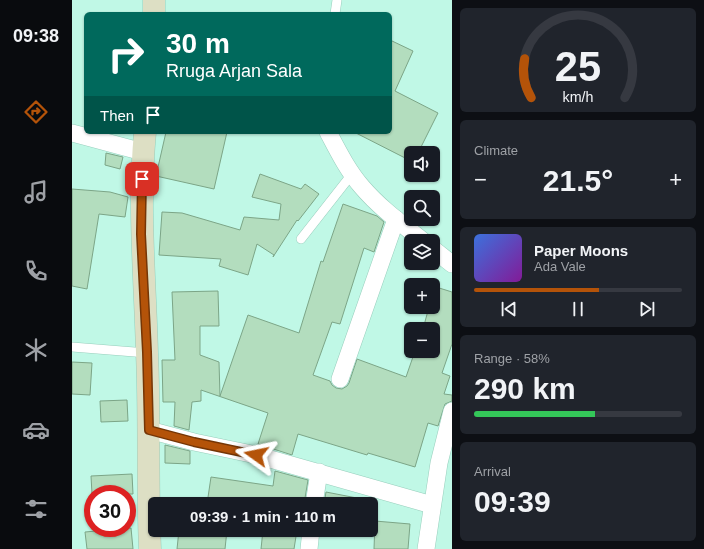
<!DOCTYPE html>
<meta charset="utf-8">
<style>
:root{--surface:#171b24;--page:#20242c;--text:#f1f3f6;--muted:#9ea1a6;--line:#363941;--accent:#b45309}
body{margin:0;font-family:Helvetica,sans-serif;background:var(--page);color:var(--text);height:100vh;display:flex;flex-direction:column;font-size:15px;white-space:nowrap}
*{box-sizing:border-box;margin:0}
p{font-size:13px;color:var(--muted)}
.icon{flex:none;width:22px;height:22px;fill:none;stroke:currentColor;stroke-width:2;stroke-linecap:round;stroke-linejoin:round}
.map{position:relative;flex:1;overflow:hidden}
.side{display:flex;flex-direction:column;gap:8px;padding:8px;background:#0d0f14;width:252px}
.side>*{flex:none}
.banner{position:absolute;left:12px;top:12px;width:308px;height:122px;border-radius:6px;box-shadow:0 1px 3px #0004;background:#00695c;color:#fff;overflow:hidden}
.controls{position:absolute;left:332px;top:146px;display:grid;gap:8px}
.controls a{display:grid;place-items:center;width:36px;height:36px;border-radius:6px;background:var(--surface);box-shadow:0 1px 3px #0004;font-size:20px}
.speed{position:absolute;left:12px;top:485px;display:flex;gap:8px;font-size:20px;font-weight:700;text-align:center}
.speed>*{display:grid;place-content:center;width:52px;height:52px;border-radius:50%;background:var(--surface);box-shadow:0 1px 3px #0004;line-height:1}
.speed .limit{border:6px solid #d22;background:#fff;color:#111}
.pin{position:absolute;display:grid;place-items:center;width:34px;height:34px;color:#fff;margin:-17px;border-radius:8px;box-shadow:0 2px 6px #0006}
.me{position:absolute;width:44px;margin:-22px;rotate:282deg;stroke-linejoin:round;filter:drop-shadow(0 0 3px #0008)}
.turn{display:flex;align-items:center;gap:14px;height:84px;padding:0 16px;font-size:18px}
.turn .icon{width:52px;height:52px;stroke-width:2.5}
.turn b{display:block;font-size:28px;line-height:34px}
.then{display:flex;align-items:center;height:38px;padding:0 16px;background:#0003;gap:8px;font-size:15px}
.big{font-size:30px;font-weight:700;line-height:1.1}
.side .card{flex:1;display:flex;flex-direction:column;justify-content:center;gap:6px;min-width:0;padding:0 14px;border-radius:6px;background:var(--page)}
.side .dial{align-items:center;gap:0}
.dial svg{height:104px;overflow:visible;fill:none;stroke:var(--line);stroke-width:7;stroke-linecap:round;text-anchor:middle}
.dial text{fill:var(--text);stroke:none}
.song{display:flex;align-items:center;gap:12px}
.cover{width:48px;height:48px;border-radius:6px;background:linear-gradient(135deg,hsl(220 70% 55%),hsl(290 70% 35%))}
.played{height:4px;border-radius:2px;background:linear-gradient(90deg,var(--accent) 60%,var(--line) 60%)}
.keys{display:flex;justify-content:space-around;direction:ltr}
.heat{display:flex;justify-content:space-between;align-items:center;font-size:22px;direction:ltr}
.charge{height:6px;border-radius:3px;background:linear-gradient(90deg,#34c759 58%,var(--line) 0)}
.trip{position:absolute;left:76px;top:497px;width:230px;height:40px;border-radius:6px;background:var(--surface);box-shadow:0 1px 3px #0004;font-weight:700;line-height:40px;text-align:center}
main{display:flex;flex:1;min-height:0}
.tab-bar{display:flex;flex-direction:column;width:72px;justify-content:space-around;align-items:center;background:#090b0e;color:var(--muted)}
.tab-bar .icon{width:28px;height:28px}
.tab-bar .active{color:var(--accent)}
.tab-bar b{font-size:18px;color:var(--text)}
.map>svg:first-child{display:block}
</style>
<main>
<nav class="tab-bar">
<b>09:38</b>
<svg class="icon active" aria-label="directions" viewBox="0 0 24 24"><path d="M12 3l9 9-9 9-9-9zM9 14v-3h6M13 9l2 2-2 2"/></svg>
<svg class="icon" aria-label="music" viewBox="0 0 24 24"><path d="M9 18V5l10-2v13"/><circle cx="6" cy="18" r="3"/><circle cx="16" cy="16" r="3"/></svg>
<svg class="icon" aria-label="phone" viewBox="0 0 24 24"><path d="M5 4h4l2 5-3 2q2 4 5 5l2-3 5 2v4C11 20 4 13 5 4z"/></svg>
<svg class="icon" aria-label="climate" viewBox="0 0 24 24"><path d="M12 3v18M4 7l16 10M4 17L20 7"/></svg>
<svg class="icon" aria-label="car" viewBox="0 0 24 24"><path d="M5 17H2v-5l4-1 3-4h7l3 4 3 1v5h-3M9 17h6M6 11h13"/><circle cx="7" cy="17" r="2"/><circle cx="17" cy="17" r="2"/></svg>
<svg class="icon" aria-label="filters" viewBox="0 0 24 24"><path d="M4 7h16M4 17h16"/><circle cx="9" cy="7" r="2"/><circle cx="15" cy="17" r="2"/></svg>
</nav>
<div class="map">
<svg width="380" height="549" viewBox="0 0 380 549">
<rect width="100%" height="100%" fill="#c0f8e6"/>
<g fill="#b3ddbe" stroke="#7ca587">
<polygon points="318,40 341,51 323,91 366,113 346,153 339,153 339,161 282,132 318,132"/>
<polygon points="94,132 155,132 142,189 84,176"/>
<polygon points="34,153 51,157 48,169 33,165"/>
<polygon points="188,174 229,189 233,184 247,194 226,221 225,220 201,257 202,255 185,244 176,275 147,266 149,259 87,255 90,212 110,213 168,230 172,217 207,220 209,204 180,197"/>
<polygon points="0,189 38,192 56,197 53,217 27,214 15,289 0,286"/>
<polygon points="271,204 305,216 312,222 302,252 292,248 268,324 260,322 241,375 258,381 260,385 264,388 270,389 275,386 277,383 285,359 334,377 343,351 361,351 361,329 351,329 357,307 361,307 361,296 364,287 380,292 380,344 370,373 378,376 372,394 380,395 380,401 373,404 366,426 356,423 343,467 296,453 295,455 226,434 220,455 186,444 196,413 129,390 129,401 120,402 117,430 102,426 103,402 91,402 90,360 103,360 100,292 146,291 147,326 128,326 128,355 147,362 148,396 176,315 227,333 249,261 251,262"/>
<polygon points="0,362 20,363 18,395 0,394"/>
<polygon points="55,400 56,421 29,422 28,401"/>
<polygon points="93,445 118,451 118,464 93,463"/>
<polygon points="203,471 236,480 232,504 135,504 139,477 201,486"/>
<polygon points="60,474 61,494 20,494 19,476"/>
<polygon points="254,492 290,499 289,504 252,504"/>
<polygon points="303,521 338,524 336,549 302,549"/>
<polygon points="59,528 61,549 15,549 13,532"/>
<polygon points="107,530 155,530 153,549 105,549"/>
<polygon points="191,530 225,530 222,549 189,549"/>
</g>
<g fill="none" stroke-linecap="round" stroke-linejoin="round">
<defs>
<g id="lane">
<polyline points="263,14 265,0"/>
<polyline points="229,239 280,174"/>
<polyline points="0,347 75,353"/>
</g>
<g id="street">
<path d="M256,132C266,151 276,171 290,187C308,208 330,224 351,241"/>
<polyline points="0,133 71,152"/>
<polyline points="361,249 380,264"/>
<polyline points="268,379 324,219"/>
<polyline points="77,430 122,442 184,455 360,505"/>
<polyline points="242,504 247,472"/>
<polyline points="237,549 239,530"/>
<polyline points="354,549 367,463 380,411"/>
</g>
<g id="secondary">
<polyline points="82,14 82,0"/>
<path d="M73,132C66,206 73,278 75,353C78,418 75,484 78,549"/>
</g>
</defs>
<use href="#lane" stroke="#97cebc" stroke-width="10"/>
<use href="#street" stroke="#97cebc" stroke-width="18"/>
<use href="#secondary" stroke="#97cebc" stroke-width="23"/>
<use href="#lane" stroke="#fff" stroke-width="9"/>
<use href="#street" stroke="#fff" stroke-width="17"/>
<use href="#secondary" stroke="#dddfc4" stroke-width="22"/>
</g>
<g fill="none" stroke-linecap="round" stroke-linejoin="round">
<defs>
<polyline id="route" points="70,179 69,234 75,352 77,430 122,442 184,455"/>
</defs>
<use href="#route" stroke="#753606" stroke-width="10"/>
<use href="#route" stroke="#b45309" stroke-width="7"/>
</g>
</svg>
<div class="controls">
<a><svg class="icon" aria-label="sound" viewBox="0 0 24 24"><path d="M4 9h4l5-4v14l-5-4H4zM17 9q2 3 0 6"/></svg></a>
<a><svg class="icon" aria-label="search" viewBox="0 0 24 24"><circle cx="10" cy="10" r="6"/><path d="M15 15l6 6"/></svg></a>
<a><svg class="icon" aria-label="layers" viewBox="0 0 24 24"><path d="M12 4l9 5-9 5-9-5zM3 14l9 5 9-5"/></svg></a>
<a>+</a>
<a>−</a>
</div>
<div class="speed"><div class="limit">30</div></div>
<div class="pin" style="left:70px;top:179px;background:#d93025"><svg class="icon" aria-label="arrive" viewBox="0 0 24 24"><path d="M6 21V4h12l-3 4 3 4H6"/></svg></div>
<svg class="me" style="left:184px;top:455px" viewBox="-20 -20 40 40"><path d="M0-17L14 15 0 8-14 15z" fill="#b45309" stroke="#fff" stroke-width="4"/></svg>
<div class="trip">09:39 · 1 min · 110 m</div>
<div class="banner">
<div class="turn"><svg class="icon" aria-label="right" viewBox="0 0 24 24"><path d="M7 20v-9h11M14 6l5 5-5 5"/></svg><div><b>30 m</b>Rruga Arjan Sala</div></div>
<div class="then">Then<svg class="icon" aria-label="arrive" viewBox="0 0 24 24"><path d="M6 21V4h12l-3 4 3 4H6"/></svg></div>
</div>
</div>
<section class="side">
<div class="card dial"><svg viewBox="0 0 100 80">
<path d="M14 69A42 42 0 1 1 86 69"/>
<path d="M14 69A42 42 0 0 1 9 39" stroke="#b45309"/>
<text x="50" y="56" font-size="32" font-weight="700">25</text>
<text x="50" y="72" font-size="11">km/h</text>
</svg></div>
<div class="card"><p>Climate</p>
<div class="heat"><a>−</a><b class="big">21.5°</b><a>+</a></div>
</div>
<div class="card">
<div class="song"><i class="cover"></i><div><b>Paper Moons</b><p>Ada Vale</p></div></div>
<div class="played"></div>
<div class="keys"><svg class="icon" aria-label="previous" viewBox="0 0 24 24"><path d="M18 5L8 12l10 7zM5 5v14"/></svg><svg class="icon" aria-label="pause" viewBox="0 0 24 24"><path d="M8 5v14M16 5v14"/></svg><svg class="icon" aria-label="next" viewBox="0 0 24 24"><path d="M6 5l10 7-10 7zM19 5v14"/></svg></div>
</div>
<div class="card"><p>Range · 58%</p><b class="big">290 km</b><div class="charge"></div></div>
<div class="card"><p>Arrival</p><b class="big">09:39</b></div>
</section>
</main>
